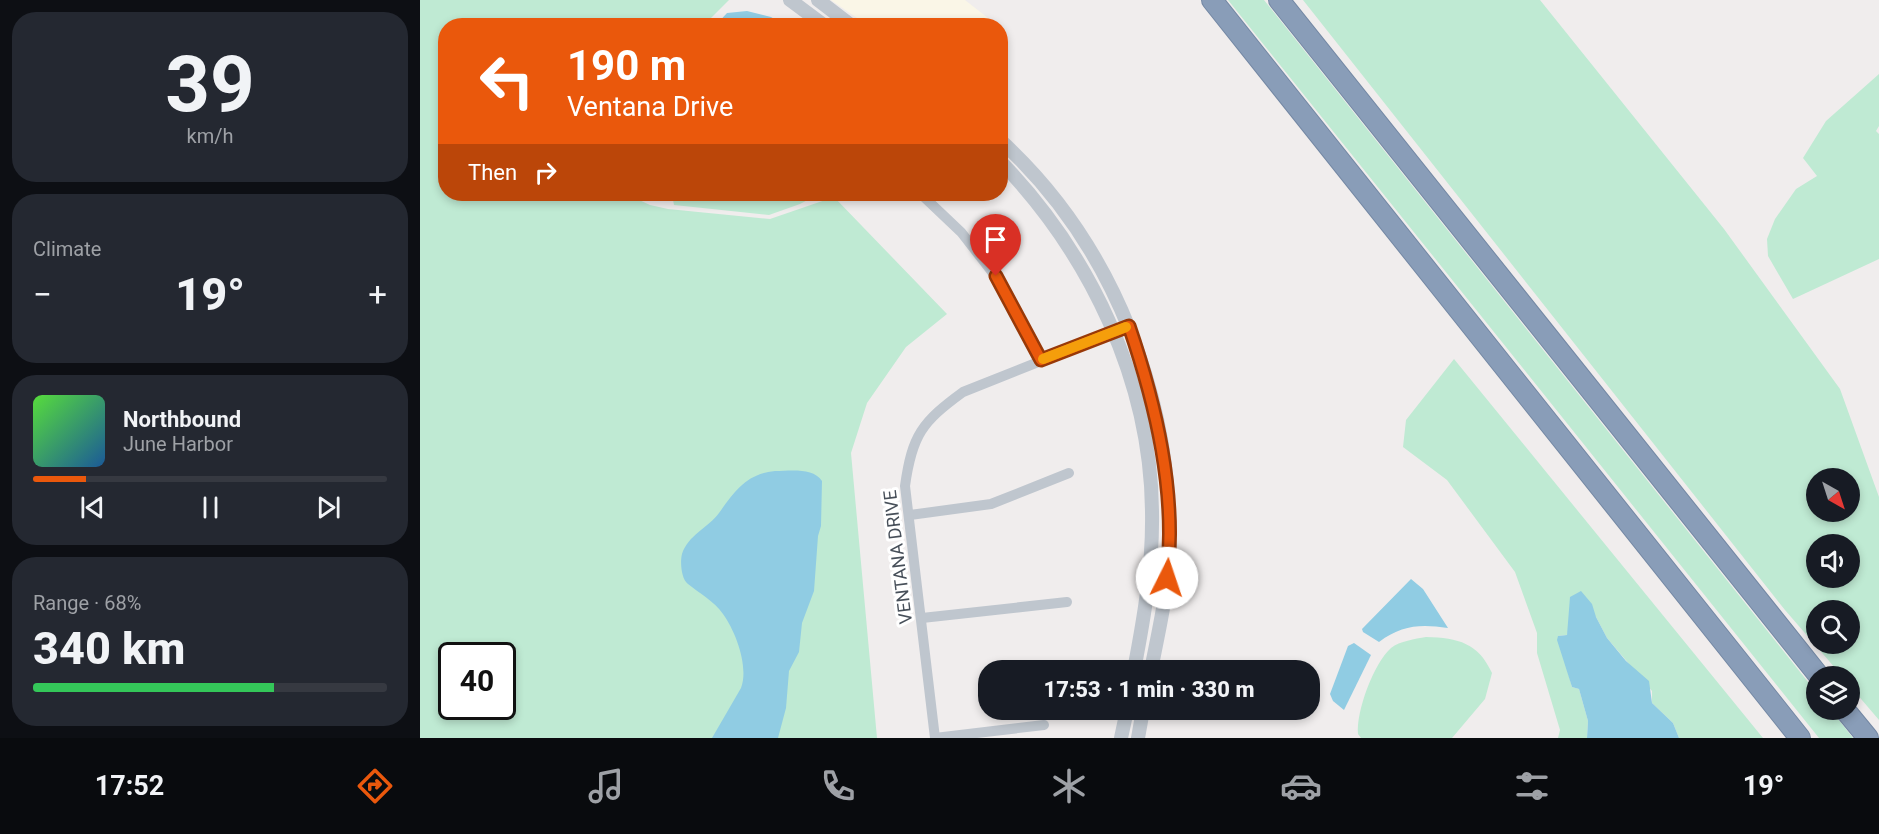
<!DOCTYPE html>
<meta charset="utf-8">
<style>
:root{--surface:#171b24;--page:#242831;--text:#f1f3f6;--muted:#9ea1a6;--line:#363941;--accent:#ea580c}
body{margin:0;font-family:Roboto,sans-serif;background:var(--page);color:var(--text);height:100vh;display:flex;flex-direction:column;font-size:22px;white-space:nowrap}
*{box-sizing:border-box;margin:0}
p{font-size:20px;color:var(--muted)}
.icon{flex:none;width:33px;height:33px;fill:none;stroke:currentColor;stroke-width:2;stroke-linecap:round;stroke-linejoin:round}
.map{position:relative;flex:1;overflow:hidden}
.drawer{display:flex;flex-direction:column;gap:12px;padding:12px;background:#0d0f14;width:420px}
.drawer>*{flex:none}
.top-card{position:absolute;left:18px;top:18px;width:570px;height:183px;border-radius:24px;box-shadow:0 3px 9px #0003;background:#ea580c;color:#fff;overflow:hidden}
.needle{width:39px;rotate:141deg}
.controls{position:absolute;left:1386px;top:468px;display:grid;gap:12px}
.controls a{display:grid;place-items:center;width:54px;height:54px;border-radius:50%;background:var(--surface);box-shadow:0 3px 9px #0003;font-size:30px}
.speed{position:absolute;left:18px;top:642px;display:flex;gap:12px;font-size:30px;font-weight:700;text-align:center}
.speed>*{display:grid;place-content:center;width:78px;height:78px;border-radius:50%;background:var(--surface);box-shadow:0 3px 9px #0003;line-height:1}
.speed .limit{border:3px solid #111;border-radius:9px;background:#fff;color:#111}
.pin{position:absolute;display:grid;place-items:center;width:51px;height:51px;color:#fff;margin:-62px -26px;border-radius:50% 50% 50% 0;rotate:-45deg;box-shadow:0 0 6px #0007}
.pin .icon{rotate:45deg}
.me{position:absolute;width:66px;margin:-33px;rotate:4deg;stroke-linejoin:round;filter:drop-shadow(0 0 4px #0008)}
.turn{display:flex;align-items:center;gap:21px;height:126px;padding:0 30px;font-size:27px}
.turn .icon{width:78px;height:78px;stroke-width:2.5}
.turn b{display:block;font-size:42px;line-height:51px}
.then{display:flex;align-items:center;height:57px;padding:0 30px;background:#0003;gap:12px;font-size:22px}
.big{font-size:45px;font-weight:800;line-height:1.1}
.drawer .widget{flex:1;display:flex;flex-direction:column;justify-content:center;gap:9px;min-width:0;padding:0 21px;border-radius:24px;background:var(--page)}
.drawer .dial{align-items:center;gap:0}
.dial b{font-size:78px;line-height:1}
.song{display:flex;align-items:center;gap:18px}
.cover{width:72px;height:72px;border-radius:9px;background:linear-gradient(135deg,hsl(110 70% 55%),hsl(210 70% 35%))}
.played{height:6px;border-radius:3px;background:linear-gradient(90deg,var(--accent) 15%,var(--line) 15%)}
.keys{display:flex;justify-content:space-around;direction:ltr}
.heat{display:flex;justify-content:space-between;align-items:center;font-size:33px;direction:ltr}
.charge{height:9px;border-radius:4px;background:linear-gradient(90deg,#34c759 68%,var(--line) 0)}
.trip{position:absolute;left:558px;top:660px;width:342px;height:60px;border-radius:24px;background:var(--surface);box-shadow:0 3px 9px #0003;font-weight:800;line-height:60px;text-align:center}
.tab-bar{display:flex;height:96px;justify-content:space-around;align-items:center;background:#090b0e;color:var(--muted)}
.tab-bar .icon{width:42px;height:42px}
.tab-bar .selected{color:var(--accent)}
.tab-bar b{font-size:27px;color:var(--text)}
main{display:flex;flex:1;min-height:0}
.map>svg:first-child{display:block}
</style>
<main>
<section class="drawer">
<div class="widget dial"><b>39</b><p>km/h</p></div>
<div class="widget"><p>Climate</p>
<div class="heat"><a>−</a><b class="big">19°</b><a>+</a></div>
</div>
<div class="widget">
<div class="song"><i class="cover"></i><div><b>Northbound</b><p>June Harbor</p></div></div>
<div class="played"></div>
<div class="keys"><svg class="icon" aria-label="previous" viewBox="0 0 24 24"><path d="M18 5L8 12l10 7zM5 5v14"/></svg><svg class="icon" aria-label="pause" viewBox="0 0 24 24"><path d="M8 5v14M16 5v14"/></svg><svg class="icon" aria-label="next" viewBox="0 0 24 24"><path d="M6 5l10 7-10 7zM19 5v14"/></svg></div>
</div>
<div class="widget"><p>Range · 68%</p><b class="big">340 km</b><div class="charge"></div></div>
</section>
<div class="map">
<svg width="1459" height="738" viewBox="0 0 1459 738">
<rect width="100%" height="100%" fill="#f0eded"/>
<polygon fill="#faf6e7" points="411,0 545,0 577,25 447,25"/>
<g fill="#bfead3" fill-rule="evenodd">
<path d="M0,0H309L284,25L26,26V194H206L230,205L248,209L350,219L414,197L527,314L486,347L447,403L431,453L457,738H0ZM32,656H82V706H32Z"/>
<polygon points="808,0 844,0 1396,692 1396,710 1411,710 1433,738 1399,738"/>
<path d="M883,0H1120L1304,229L1420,389L1459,497V720L1430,686V676H1422L1365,610ZM1396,478H1430V512H1396ZM1396,544H1430V578H1396ZM1396,610H1430V644H1396Z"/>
<polygon points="1459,74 1459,126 1456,131 1459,134 1459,259 1373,299 1348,256 1347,239 1355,219 1376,189 1397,176 1383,158 1406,121"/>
<polygon points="252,194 399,194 380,204 349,215 254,205"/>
<polygon points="1034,359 1343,738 1259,738 1253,723 1232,703 1232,691 1187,638 1176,617 1150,601 1150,625 1147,635 1138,636 1152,687 1159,689 1168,721 1167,738 1138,738 1140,730 1117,653 1117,633 1095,572 1027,480 983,447 986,420"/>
<path d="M1006,637C1039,638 1058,643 1072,673L1065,699L1032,738H941L938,734C936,711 954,663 971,648C980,641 995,639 1006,637Z"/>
</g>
<g fill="#90cce3">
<polygon points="327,11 351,17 364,25 296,25 307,13"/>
<path d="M355,471C370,471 393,467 402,481L401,526L398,536L394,591L382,623L379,652L369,671L366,708L358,738H292L321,688C329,667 316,632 303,614C294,601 279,593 268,584C261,579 260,561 262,554C268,535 288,528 299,513C315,491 326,474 355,471Z"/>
<path d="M991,579L1003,589L1028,628C1000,624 982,625 959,642L943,632L942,629Z"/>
<polygon points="1161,591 1172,604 1176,617 1187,638 1206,661 1229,681 1232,703 1253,723 1259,738 1167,738 1168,721 1159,689 1152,687 1137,640 1138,636 1147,635 1150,597"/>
<polygon points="934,643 951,655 924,710 913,701 910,694 928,646"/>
</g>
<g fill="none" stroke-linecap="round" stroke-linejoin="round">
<defs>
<g id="motorway">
<polyline points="792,0 1380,738"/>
<polyline points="859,0 1399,676"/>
<polyline points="1425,710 1448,738"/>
</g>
</defs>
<use href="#motorway" stroke="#7488a4" stroke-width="22"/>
<g stroke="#bfc6ce" stroke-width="10">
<polyline points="501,194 541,232 576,277 621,360"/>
<polyline points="490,515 571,504 649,473"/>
<polyline points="502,618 647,602"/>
<path d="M515,738L485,486C492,435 502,422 543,392L709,326"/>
<polyline points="515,738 624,725"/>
</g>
<g stroke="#bfc6ce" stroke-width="14">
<polyline points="370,0 405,26"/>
<polyline points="398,0 432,26"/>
<path d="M580,140C695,245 755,403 749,558C747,596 738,634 731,670"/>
<path d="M580,161C670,254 731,381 732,512C733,566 724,618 714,670"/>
<polyline points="701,738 707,710"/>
<polyline points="718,738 723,710"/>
</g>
<use href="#motorway" stroke="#899db8" stroke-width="20"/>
</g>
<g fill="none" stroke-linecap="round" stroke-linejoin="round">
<defs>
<path id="route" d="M576,276L621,360L709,326C736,405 757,493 747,578"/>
</defs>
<use href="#route" stroke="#983908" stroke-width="15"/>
<use href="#route" stroke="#ea580c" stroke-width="10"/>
<polyline stroke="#f59e0b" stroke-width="10" points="623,359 706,327"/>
</g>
<g text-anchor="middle" stroke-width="6" stroke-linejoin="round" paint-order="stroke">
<g font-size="18" fill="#474f59" stroke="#fff">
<text transform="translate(478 557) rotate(-97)" y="6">VENTANA DRIVE</text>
</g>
</g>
</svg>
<div class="controls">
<a><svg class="needle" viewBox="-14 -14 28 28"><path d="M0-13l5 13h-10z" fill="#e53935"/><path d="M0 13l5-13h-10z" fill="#9ea1a6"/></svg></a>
<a><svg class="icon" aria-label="sound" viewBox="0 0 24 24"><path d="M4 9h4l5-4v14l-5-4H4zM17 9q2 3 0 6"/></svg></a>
<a><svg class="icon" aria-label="search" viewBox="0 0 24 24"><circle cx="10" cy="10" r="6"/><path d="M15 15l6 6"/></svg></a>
<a><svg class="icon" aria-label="layers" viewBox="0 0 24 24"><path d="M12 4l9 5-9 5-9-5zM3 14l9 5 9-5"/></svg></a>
</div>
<div class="speed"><div class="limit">40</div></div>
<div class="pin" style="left:576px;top:276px;background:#d93025"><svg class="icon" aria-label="arrive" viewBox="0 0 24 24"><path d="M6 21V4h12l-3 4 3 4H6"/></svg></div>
<svg class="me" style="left:747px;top:578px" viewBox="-20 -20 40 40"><circle r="19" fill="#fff"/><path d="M0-13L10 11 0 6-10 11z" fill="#ea580c"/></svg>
<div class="trip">17:53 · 1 min · 330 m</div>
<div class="top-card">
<div class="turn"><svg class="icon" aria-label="left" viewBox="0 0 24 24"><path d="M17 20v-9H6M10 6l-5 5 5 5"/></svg><div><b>190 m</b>Ventana Drive</div></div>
<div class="then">Then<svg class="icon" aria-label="right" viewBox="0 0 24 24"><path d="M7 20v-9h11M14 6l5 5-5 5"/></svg></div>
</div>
</div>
</main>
<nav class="tab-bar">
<b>17:52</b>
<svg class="icon selected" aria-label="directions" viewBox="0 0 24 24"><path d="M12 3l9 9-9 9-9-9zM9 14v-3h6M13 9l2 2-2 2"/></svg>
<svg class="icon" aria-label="music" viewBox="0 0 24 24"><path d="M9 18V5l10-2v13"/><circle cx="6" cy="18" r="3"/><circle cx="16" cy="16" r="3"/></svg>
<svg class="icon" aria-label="phone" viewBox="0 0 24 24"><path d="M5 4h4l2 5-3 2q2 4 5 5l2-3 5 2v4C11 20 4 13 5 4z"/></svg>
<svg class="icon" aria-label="climate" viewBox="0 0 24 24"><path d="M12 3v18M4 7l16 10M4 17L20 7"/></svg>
<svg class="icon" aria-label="car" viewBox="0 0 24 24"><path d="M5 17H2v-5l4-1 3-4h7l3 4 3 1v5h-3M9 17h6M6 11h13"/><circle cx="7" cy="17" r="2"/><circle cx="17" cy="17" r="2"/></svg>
<svg class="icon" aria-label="filters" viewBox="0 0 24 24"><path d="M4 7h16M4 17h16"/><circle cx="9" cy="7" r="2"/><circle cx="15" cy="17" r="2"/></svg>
<b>19°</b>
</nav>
